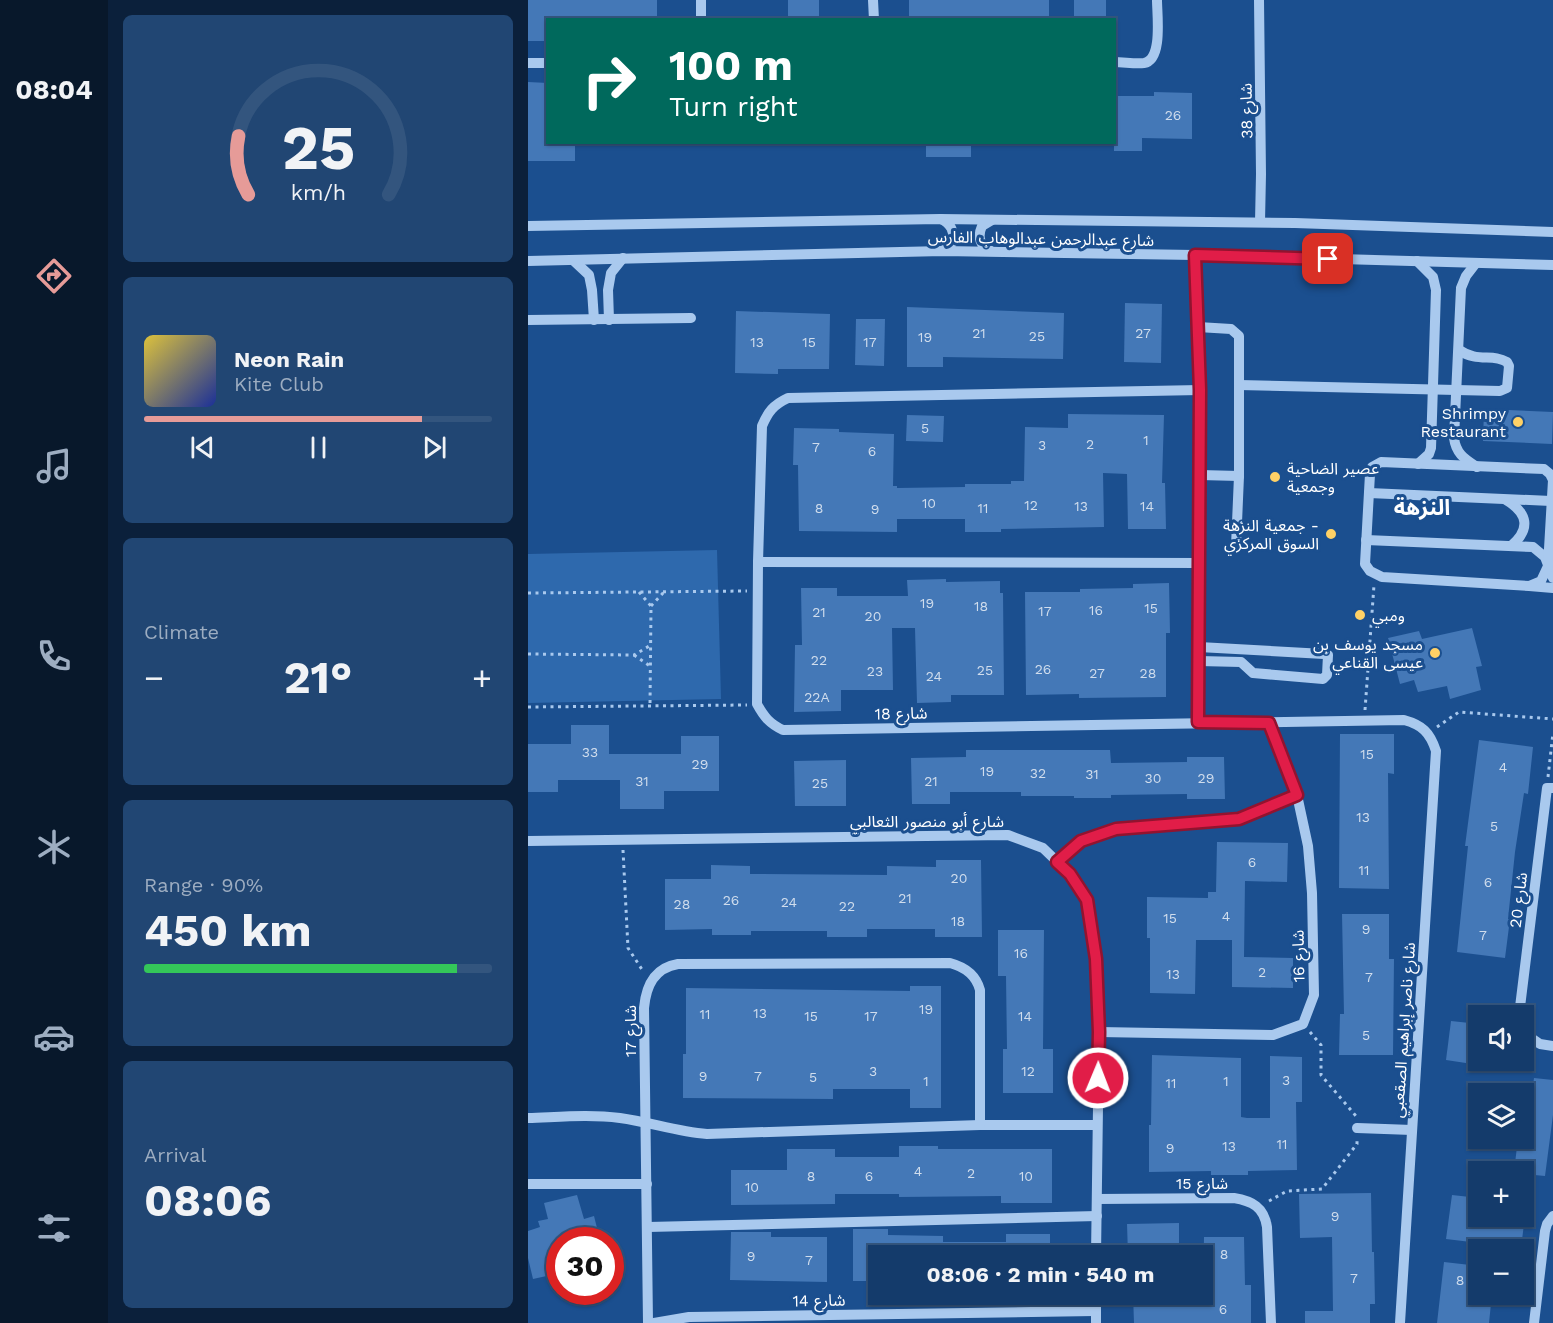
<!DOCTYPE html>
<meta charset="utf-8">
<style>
:root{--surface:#143b6b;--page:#214673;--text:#f1f3f6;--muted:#9dadc1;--line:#33557e;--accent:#e69b98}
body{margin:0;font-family:"Work Sans","Noto Sans Arabic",sans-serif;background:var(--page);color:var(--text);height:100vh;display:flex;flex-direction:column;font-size:22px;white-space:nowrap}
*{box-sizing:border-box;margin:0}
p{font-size:20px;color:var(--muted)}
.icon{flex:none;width:33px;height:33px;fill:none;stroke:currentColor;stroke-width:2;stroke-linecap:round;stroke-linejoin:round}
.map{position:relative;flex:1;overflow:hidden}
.details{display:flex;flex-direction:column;gap:15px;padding:15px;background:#0b203b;width:420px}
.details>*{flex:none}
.hud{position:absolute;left:18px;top:18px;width:570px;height:126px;border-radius:0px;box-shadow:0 2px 4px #0004,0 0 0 2px var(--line);background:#00695c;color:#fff;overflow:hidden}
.tools{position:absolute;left:940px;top:1005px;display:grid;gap:12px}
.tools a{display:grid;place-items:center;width:66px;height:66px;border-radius:0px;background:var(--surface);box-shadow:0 2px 4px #0004,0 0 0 2px var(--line);font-size:30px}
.speed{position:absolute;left:18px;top:1227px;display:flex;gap:12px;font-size:30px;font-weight:700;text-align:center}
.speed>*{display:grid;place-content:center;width:78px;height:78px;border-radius:50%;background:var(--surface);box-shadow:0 2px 4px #0004,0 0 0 2px var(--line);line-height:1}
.speed .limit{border:9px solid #d22;background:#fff;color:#111}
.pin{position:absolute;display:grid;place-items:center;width:51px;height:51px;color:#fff;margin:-26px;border-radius:12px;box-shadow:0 3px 9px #0006}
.me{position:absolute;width:66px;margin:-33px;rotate:1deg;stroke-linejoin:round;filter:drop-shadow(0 0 4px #0008)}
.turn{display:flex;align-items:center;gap:21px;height:126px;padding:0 24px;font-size:27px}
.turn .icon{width:78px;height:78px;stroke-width:2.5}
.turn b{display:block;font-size:42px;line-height:51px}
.big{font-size:45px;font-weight:700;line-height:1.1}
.details .widget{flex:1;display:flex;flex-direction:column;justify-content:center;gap:9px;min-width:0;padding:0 21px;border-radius:9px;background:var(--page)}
.details .dial{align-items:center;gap:0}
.dial svg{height:156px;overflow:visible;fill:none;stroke:var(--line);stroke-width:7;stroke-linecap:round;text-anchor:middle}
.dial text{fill:var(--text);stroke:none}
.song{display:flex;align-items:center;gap:18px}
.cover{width:72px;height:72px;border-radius:9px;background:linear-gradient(135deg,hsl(50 70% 55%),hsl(230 70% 35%))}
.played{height:6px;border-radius:3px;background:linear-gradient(90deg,var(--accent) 80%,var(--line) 80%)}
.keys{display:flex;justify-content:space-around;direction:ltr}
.heat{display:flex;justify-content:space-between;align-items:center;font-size:33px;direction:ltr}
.charge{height:9px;border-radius:4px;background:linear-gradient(90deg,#34c759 90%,var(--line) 0)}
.trip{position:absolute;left:340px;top:1245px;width:345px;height:60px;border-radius:0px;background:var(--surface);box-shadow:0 2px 4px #0004,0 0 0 2px var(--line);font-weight:700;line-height:60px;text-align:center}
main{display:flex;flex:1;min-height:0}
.dock{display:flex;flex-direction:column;width:108px;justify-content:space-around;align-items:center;background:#08182b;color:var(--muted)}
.dock .icon{width:42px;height:42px}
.dock .active{color:var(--accent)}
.dock b{font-size:27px;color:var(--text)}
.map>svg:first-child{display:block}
</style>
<main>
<nav class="dock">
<b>08:04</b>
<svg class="icon active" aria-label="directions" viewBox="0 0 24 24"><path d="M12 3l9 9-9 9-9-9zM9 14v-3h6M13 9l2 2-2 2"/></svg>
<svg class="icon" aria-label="music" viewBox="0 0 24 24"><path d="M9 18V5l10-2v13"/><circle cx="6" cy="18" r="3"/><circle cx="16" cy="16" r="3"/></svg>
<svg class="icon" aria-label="phone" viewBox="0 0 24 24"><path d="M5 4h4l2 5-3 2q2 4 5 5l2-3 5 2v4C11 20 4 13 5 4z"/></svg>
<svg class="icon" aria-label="climate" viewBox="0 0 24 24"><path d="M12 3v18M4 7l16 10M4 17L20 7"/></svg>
<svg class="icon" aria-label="car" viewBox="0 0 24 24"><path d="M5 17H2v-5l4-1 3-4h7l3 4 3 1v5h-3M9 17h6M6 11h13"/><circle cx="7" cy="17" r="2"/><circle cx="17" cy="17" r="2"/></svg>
<svg class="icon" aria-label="filters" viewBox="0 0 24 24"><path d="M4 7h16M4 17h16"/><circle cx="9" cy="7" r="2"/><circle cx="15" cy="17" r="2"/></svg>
</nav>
<section class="details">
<div class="widget dial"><svg viewBox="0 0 100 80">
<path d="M14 69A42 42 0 1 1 86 69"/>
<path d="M14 69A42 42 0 0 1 9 39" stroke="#e69b98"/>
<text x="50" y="56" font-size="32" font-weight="700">25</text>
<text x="50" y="72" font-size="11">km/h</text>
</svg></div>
<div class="widget">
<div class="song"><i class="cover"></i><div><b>Neon Rain</b><p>Kite Club</p></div></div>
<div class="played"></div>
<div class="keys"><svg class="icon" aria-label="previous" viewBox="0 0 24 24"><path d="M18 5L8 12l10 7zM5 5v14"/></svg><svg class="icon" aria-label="pause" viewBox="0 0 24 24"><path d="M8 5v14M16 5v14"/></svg><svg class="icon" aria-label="next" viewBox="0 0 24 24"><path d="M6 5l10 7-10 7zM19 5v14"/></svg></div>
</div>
<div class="widget"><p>Climate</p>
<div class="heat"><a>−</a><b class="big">21°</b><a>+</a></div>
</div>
<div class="widget"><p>Range · 90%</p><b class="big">450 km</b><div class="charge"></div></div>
<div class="widget"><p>Arrival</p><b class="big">08:06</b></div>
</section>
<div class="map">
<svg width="1025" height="1323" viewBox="0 0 1025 1323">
<rect width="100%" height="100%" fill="#1b4f8f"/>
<polygon fill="#2e69ad" points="189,550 193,699 0,703 0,554"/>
<g fill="#4478b7">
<polygon points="0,0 129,0 129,20 20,20 20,41 0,41"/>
<rect x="260" y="0" width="31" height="20"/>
<rect x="381" y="0" width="140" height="20"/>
<rect x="546" y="0" width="32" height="20"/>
<polygon points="0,82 20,83 20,142 47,142 47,161 0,161"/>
<polygon points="626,92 664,93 664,139 614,138 614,151 586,151 586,96 626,96"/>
<rect x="398" y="142" width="45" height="15"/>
<polygon points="597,303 634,304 633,363 596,362"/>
<polygon points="379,307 536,313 535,359 415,357 415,367 379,367"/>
<polygon points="208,311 302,314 301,369 250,369 250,374 207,373"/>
<polygon points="328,319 357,319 356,366 327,365"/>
<polygon points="956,409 1025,412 1024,444 955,441"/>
<polygon points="540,414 636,415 634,483 637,483 638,529 600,529 599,474 575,473 576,527 473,529 473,532 437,532 437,519 369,519 369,532 271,531 270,465 265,465 266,428 311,429 311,432 366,434 365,486 369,486 369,488 437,487 437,484 483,484 483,481 496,481 497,427 540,428"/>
<polygon points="379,415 416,416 415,442 378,441"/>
<polygon points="418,579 418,582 472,581 472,593 475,593 476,695 423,695 423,702 389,703 387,628 364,628 365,690 313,690 313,711 266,712 267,645 274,645 273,588 309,588 309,596 380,596 379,580"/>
<polygon points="641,583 642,633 638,633 638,697 551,698 551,694 498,695 497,592 552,592 552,589 605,588 605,584"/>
<polygon points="944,628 954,666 948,667 953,690 922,699 919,686 890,692 886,680 872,684 860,638 891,631 894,639"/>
<polygon points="43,725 81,725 81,754 153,754 153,736 191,736 191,791 136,791 136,809 92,809 92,780 30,780 30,792 0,792 0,744 43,744"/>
<polygon points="812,734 866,734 866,774 860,773 861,889 811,888"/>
<polygon points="951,740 1005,747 1000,794 996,793 987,852 980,919 982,919 977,958 929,952 940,846 937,846"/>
<polygon points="438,750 582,750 583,763 659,762 659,757 696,757 697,799 659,799 659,794 583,795 583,798 546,798 546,796 493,796 493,792 422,792 422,804 384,804 383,758 438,757"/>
<polygon points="318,760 318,806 267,806 266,761"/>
<polygon points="689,842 760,843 759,882 717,881 716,957 765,958 765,988 704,987 704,940 668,940 667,994 622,993 622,938 619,938 619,897 680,898 680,892 688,892"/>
<polygon points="408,860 453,860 454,937 407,937 407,929 339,929 339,937 299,937 299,931 223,931 223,935 184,935 184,929 137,930 137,879 183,879 183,865 222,866 222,874 359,875 359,866 408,867"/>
<polygon points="814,914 861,914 861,959 866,959 865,1055 811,1055 812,1014 816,1014"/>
<polygon points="470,930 516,930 515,1049 525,1049 525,1093 475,1093 475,1049 479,1049 478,976 470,976"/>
<polygon points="382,986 413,986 413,1108 382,1108 382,1089 305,1089 305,1099 155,1098 155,1054 158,1054 158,988 382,991"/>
<polygon points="923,1021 951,1024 951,1065 918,1060"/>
<polygon points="624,1055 713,1058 713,1117 719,1118 742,1118 742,1056 774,1057 774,1102 768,1102 769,1170 720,1171 720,1175 683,1175 683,1171 621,1172 621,1125 623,1125"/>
<polygon points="1006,1078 1025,1080 1025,1115 1017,1176 996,1174 996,1172 986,1172 990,1138 996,1138 996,1125 1000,1125"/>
<polygon points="371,1146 410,1146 410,1149 524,1149 524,1203 473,1203 473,1196 371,1197 371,1194 307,1194 307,1204 203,1205 203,1170 259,1170 259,1149 307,1149 307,1157 371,1157"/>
<polygon points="843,1193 844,1252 846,1252 847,1304 842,1304 842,1323 777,1323 777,1311 805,1311 804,1237 772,1238 771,1194"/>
<polygon points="49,1195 56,1219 66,1216 72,1240 32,1240 32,1273 5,1279 0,1258 0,1231 12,1227 10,1221 20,1219 16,1203"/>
<polygon points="924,1195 951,1198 951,1216 997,1216 993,1248 918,1239"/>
<polygon points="651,1223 651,1256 600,1256 599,1224"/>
<polygon points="325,1229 360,1229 360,1235 415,1236 415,1242 478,1242 478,1234 522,1234 522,1256 351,1256 351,1281 325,1281"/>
<polygon points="203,1232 243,1232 243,1237 299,1237 299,1282 202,1280"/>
<polygon points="676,1237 716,1237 717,1285 723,1285 723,1323 606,1323 605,1294 675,1294"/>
<polygon points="916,1262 951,1266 951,1294 964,1294 961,1323 909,1323"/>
</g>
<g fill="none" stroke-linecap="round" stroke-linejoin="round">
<g stroke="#a9c9ee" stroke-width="3" stroke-dasharray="3 4.5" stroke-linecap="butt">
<polyline points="111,592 123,606 122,705"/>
<polyline points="0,593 219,591"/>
<polyline points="123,606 136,592"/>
<polyline points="0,654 106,655 123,645"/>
<polyline points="106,655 122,666"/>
<polyline points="0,707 219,705"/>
<polyline points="837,710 846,585"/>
<polyline points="909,727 931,712 1025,719"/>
<polyline points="1020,777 1025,733"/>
<polyline points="95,850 100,948 115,971"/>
<polyline points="782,1032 793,1045 793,1075 828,1116"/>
<polyline points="741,1201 759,1191 794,1189 829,1144 829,1140"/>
</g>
<g stroke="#a9c9ee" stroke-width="10">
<polyline points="173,0 173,20"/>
<polyline points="345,0 346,20"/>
<polyline points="731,0 733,174 732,222"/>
<path d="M586,62C596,62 607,64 616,63C635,60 629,15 629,0"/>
<polyline points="0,63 20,63"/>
<path d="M413,219C423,224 427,231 424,243L415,251"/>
<polyline points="0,226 412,219 767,223 1025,232"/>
<path d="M463,251C452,246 449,237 454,226L464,220"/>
<polyline points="667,255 672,390 670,722"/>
<polyline points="45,260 61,275 64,290 66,320"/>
<polyline points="0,261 415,251 667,255 1025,265"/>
<polyline points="889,261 905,277 908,290 903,448 901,454 890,464"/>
<path d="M948,263L938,276L933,288L926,438C928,454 937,459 949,467"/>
<polyline points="0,320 163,318"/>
<polyline points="81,320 80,290 83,273 95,258"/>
<polyline points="670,327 703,329 711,336 711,476 708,546"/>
<path d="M711,385L972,391L979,388L981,366L979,362C964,353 950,363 931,350"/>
<path d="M672,390L260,398C245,405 240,412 234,426L230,562L229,704C236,717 242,724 255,730L876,720C894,725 902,732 908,751L872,1323"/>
<polyline points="672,475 711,476"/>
<polyline points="841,493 1023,501"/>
<path d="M978,500C1000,513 1003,529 983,546"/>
<polyline points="838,540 1005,547 1017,557 1025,578"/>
<polyline points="230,562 672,563"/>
<polyline points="1001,586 1013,581 1020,566 1025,480 1022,474 1016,469 853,462 844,467 842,474 837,564 842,571 854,577 1001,586 1025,588"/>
<polyline points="671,647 796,654 800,655 799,675 795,679 725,673 713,662 671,661"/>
<polyline points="0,841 480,835 515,848 542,874 559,900 568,959 571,1032 568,1256"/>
<polyline points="529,862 553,841 588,829 711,819 769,795"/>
<polyline points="993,1016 992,1007 1019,788 1025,788"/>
<polyline points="571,1032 745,1035 775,1024 786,995 784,893 780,846 769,795 741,723"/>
<polyline points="996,1033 1012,1044 1025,1046"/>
<path d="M0,1118C31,1117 62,1114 92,1118C122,1122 149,1132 179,1134L452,1125H569"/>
<polyline points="829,1128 884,1130"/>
<polyline points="0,1184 119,1184"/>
<path d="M569,1199L706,1198C724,1201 736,1207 739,1227L743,1323"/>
<polyline points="120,1227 569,1216"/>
<polyline points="568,1294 568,1323"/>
<path d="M120,1323L116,1008C118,986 126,968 150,964L422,963C437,967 448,975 452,990V1125"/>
<polyline points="126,1323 161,1317 567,1311"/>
<polyline points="1006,1323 1017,1231 1019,1224 1025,1216"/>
</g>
</g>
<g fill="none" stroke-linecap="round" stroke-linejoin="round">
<defs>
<polyline id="route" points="570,1078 571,1032 568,959 559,900 542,874 529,862 553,841 588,829 711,819 769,795 741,723 670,722 672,390 667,255 800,259"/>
</defs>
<use href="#route" stroke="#92132f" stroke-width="15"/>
<use href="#route" stroke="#e11d48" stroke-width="10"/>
</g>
<g fill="#ffd166" stroke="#1b4f8f" stroke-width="2">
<circle cx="990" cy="422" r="6"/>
<circle cx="747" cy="477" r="6"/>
<circle cx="803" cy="534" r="6"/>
<circle cx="832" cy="615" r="6"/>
<circle cx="907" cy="653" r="6"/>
</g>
<g text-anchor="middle" stroke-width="6" stroke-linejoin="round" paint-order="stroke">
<g font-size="14" fill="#d0dded">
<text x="645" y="120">26</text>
<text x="451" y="338">21</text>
<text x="615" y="338">27</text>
<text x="509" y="341">25</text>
<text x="397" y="342">19</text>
<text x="229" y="347">13</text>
<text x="281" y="347">15</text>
<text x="342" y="347">17</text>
<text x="397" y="433">5</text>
<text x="618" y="445">1</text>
<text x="562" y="449">2</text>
<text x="514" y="450">3</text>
<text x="288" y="452">7</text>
<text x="344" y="456">6</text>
<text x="401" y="508">10</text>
<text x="503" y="510">12</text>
<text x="553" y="511">13</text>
<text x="619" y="511">14</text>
<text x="291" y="513">8</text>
<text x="455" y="513">11</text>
<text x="347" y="514">9</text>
<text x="399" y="608">19</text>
<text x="453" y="611">18</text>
<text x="623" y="613">15</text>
<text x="568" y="615">16</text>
<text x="517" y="616">17</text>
<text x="291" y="617">21</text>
<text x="345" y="621">20</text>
<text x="291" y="665">22</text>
<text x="515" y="674">26</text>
<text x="457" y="675">25</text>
<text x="347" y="676">23</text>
<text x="569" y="678">27</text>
<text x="620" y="678">28</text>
<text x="406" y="681">24</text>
<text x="289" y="702">22A</text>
<text x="62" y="757">33</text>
<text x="839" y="759">15</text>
<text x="172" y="769">29</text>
<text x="975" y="772">4</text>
<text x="459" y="776">19</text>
<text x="510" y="778">32</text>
<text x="564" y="779">31</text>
<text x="625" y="783">30</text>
<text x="678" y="783">29</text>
<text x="114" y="786">31</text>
<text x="403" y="786">21</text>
<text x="292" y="788">25</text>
<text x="835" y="822">13</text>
<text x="966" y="831">5</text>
<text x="724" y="867">6</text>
<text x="836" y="875">11</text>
<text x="431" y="883">20</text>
<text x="960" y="887">6</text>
<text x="377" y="903">21</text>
<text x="203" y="905">26</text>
<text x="261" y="907">24</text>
<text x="154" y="909">28</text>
<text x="319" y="911">22</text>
<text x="698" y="921">4</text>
<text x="642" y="923">15</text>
<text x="430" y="926">18</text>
<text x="838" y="934">9</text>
<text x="955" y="940">7</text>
<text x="493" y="958">16</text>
<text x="734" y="977">2</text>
<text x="645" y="979">13</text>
<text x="841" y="982">7</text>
<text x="398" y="1014">19</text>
<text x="232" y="1018">13</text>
<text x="177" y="1019">11</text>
<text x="283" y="1021">15</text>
<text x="343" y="1021">17</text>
<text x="497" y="1021">14</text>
<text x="838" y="1040">5</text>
<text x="345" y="1076">3</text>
<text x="500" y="1076">12</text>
<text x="175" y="1081">9</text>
<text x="230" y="1081">7</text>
<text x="285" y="1082">5</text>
<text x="758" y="1085">3</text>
<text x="398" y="1086">1</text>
<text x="698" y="1086">1</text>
<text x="643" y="1088">11</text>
<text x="754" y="1149">11</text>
<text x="701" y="1151">13</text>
<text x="642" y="1153">9</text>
<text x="390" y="1176">4</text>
<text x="443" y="1178">2</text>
<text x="283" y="1181">8</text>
<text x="341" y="1181">6</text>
<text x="498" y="1181">10</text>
<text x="224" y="1192">10</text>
<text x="807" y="1221">9</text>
<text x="696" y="1259">8</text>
<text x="223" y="1261">9</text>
<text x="281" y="1265">7</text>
<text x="826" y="1283">7</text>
<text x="932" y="1285">8</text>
<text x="695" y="1314">6</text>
</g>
<g font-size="16" fill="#fff" stroke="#1b4f8f">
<text transform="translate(718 111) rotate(-91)" y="6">شارع 38</text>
<text transform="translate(513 238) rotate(1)" y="6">شارع عبدالرحمن عبدالوهاب الفارس</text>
<text transform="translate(373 713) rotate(-1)" y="6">شارع 18</text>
<text x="399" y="827">شارع أبو منصور الثعالبي</text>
<text transform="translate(990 900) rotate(-83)" y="6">شارع 20</text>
<text transform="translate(770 956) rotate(-91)" y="6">شارع 16</text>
<text transform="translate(875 1030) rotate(-86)" y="6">شارع ناصر إبراهيم الصقعبي</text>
<text transform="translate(102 1031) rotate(-90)" y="6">شارع 17</text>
<text x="674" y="1189">شارع 15</text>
<text transform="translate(291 1300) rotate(-1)" y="6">شارع 14</text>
</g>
<g font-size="16" fill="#fff" stroke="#1b4f8f" text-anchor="end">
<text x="978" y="419">Shrimpy<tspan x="978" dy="18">Restaurant</tspan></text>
<text x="759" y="474" text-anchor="start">عصير الضاحية<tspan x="759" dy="18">وجمعية</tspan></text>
<text x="791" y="531">جمعية النزهة -<tspan x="791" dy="18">السوق المركزي</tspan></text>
<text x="844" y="621" text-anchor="start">ومبي</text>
<text x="895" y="650">مسجد يوسف بن<tspan x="895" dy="18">عيسى القناعي</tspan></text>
</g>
<g font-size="22" font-weight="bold" fill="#fff" stroke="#1b4f8f">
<text x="894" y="515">النزهة</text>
</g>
</g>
</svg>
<div class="tools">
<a><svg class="icon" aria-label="sound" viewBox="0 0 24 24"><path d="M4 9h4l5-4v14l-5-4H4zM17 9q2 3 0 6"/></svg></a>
<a><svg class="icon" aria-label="layers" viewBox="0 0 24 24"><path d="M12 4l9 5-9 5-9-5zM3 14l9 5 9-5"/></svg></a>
<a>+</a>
<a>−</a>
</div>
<div class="speed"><div class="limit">30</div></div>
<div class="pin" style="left:800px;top:259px;background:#d93025"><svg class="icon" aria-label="arrive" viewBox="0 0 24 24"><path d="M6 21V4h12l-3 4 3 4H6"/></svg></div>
<svg class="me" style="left:570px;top:1078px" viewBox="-20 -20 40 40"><circle r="17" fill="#e11d48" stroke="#fff" stroke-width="3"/><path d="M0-11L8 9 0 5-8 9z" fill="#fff"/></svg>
<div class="trip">08:06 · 2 min · 540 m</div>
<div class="hud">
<div class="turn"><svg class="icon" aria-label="right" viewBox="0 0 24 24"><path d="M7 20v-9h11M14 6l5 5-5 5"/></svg><div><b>100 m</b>Turn right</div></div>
</div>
</div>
</main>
